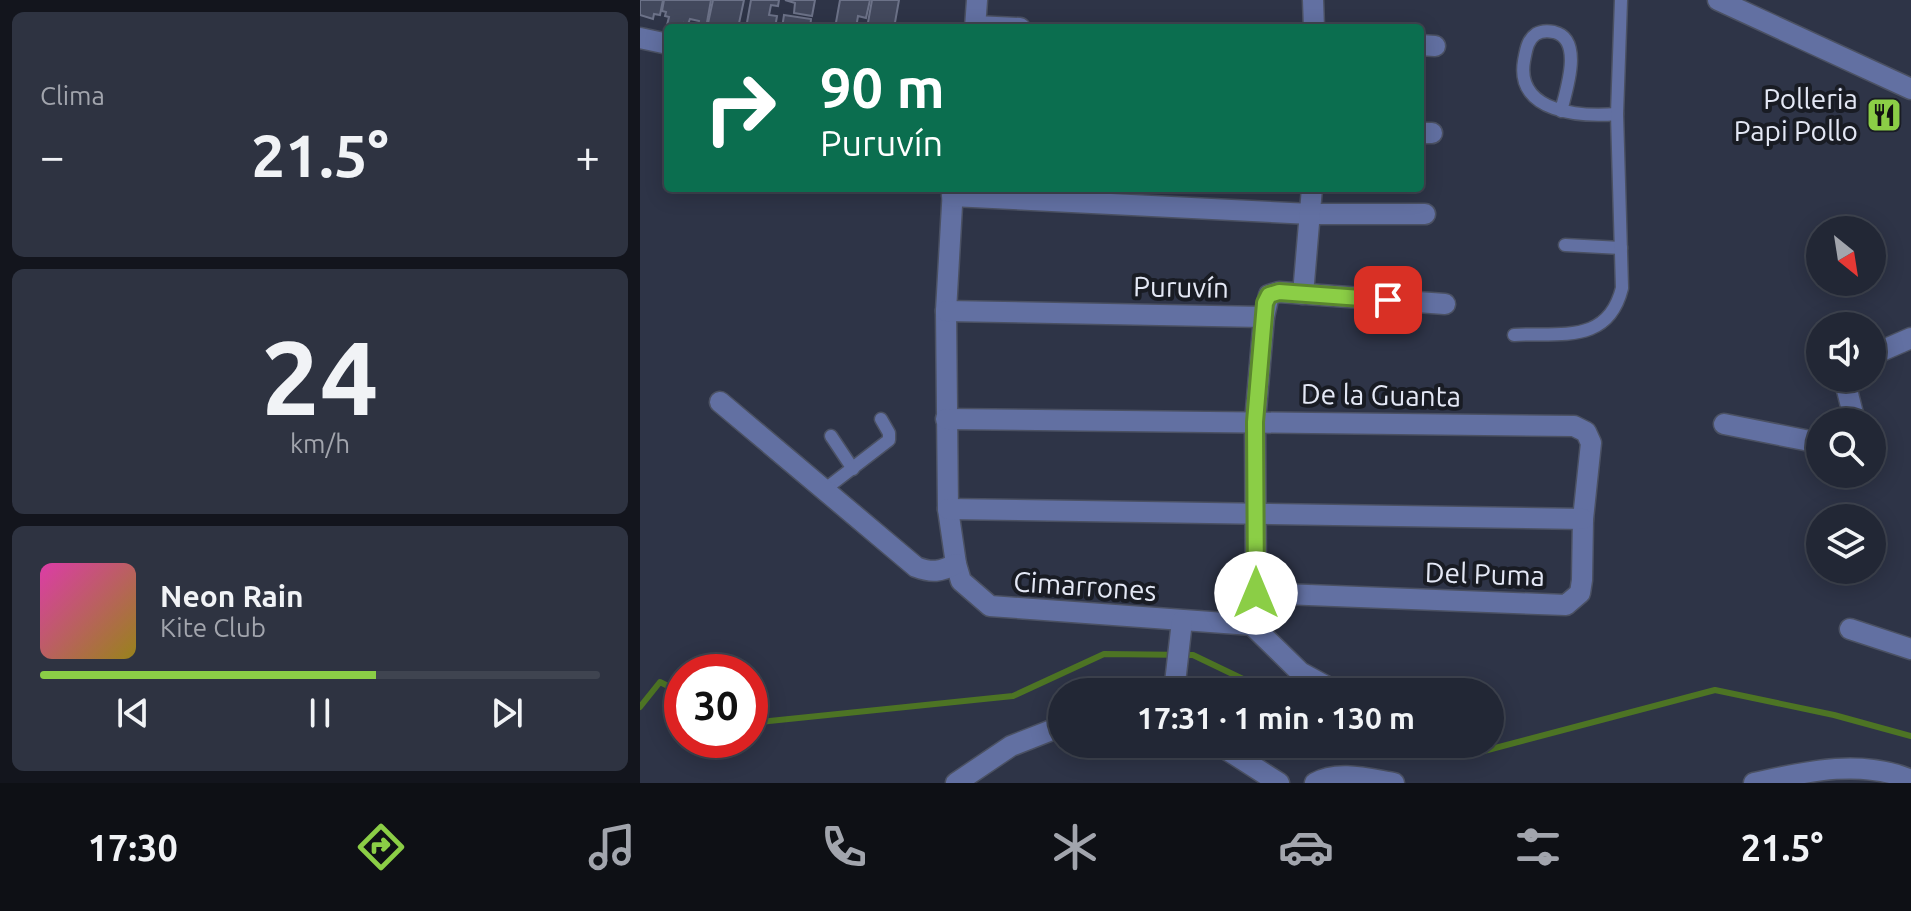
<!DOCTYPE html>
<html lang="es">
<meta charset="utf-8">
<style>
:root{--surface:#222735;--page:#2e3341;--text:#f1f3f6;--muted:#a2a5ad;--line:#3f4450;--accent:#8bce46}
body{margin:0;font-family:Ubuntu,sans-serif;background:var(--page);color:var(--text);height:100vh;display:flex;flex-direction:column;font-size:30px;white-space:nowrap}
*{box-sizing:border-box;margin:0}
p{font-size:26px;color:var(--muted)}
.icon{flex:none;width:44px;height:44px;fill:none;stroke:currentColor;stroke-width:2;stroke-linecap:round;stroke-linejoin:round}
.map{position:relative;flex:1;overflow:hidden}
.details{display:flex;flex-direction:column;gap:12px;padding:12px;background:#13151d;width:640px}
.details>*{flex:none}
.top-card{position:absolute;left:24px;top:24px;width:760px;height:168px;border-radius:8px;box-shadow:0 4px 20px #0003,0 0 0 2px var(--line);background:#0b6e4f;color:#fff;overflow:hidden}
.needle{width:52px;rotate:150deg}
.tools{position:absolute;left:1166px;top:216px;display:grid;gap:16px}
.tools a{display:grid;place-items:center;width:80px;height:80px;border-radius:50%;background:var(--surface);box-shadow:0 4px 20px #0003,0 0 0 2px var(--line);font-size:40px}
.speed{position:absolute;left:24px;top:654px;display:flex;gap:16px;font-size:40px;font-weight:700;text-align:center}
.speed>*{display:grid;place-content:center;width:104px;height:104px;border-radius:50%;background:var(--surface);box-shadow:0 4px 20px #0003,0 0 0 2px var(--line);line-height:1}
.speed .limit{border:12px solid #d22;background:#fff;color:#111}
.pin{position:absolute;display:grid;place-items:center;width:68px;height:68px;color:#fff;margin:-34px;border-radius:16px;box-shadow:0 4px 12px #0006}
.me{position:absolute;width:88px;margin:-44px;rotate:0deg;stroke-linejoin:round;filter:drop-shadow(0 0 6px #0008)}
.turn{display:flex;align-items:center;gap:28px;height:168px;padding:0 24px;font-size:36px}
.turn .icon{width:104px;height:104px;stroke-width:2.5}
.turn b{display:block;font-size:56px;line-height:68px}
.big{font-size:60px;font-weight:700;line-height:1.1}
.details .tile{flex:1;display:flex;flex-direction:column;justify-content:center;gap:12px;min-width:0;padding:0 28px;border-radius:12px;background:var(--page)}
.details .dial{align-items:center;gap:0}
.dial b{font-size:104px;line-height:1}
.song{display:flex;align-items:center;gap:24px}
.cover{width:96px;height:96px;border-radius:12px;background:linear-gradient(135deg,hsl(320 70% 55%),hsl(50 70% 35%))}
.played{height:8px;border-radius:4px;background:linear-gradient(90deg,var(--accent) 60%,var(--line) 60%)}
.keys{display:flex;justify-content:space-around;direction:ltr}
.heat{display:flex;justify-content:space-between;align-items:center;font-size:44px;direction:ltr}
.trip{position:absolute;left:408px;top:678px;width:456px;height:80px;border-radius:40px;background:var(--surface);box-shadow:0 4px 20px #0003,0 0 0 2px var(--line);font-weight:700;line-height:80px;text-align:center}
.menu{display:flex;height:128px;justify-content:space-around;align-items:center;background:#0e1015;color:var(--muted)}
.menu .icon{width:56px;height:56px}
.menu .selected{color:var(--accent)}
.menu b{font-size:36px;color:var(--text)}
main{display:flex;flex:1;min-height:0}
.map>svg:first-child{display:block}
</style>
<main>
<section class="details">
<div class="tile"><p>Clima</p>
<div class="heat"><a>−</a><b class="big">21.5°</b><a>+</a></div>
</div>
<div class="tile dial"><b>24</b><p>km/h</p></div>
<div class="tile">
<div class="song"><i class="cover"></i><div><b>Neon Rain</b><p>Kite Club</p></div></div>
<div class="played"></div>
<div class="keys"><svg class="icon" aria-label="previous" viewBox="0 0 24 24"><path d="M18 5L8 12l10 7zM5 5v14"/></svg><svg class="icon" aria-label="pause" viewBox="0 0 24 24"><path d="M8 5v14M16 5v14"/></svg><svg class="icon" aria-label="next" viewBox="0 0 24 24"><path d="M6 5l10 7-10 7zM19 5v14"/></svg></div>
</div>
</section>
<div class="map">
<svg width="1271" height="783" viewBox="0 0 1271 783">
<rect width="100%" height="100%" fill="#2e3447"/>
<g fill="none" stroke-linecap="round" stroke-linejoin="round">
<g stroke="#4d7424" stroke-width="6">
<polyline points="0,707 20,682 42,693"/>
<polyline points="110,723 373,696 464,654 553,655 630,692"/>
<polyline points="714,744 740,754 840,752 1075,690 1194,715 1271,736"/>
</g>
</g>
<g fill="#43495d" stroke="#6c7288" stroke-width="2">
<polygon points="0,0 23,0 20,15 14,14 13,19 0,15"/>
<polygon points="24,0 71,0 66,28 58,26 59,21 50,19 48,24 44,23 43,28 27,25 29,17 25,16 26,12 22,11"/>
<polygon points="73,0 104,0 98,28 67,28"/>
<polygon points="111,0 139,0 138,6 131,5 129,15 137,16 135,28 106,28"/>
<polygon points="145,0 175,0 172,16 154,13 155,3"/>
<polygon points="200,0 230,0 226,18 218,16 216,28 195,28"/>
<polygon points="232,0 259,0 254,28 227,28"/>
<polygon points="144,15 171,19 170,28 142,28"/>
</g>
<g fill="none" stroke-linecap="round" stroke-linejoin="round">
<defs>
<g id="service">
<path d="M921,111C926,91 944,39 914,32C909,31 901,31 896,34C887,40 886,51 884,61C875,113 942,117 977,114"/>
<polyline points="925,245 981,248"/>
<path d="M874,335C920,332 968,345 982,288L977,114L981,0"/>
<polyline points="191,436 213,469"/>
<polyline points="184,490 249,440 249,433 241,419"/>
</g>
<g id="minor">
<polyline points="673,0 674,28"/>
<polyline points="335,26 380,28"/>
<polyline points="335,28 337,0"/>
<polyline points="0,38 28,44"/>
<polyline points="780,45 795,46"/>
<polyline points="780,133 792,133"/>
<polyline points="313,188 306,311 308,509 316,564 321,581 350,606 612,625"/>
<polyline points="312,196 671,214 785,214"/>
<polyline points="663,294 672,188"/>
<polyline points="306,311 624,317"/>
<polyline points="1232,355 1271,338"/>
<polyline points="1207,378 1205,382 1214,418 1212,422"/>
<path d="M80,402L276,567C292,573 300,572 316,564"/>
<polyline points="306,419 934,426 946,432 951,443 943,519 942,580 940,593 926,605 616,593"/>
<polyline points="1084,424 1180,443"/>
<polyline points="308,509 943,519"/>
<polyline points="612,625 616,593 615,422 624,317 629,295 639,292 805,304"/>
<polyline points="612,625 660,672 697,692"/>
<polyline points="1210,629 1271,649"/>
<polyline points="534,692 542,621"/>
<polyline points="578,744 639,783"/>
<polyline points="316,783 371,746 422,726"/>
<path d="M675,783C698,770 729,779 754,783"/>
<path d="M1114,783C1164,772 1221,758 1271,780"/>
</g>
<polyline id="tertiary" points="1078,0 1271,89"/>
</defs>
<use href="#service" stroke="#4b5163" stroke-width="15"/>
<use href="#minor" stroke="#4b5163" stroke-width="23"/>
<use href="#tertiary" stroke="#4b5163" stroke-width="23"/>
<use href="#service" stroke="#6270a2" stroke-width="12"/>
<use href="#minor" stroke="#6270a2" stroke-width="20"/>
<use href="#tertiary" stroke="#6270a2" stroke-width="20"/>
</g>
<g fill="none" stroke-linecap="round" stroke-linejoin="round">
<defs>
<polyline id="route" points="616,593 615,422 625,303 629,295 639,292 748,300"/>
</defs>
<use href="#route" stroke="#5a862e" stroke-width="20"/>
<use href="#route" stroke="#8bce46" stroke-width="14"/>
</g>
<defs>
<symbol id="restaurant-square" viewBox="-11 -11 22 22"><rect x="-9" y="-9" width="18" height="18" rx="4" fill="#8bce46" stroke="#191c24"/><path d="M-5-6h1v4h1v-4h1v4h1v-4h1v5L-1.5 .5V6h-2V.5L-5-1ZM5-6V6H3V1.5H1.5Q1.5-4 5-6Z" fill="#111"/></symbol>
</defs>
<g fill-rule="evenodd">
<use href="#restaurant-square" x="1224" y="95" width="40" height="40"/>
</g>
<g text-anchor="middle" stroke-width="8" stroke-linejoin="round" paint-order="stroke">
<g font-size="28" fill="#e4e8f5" stroke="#191c24" text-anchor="end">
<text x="1218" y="109">Polleria<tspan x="1218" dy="32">Papi Pollo</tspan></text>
</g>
<g font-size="28" fill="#e4e8f5" stroke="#191c24">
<text transform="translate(541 287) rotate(1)" y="10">Puruvín</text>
<text transform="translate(741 395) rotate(1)" y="10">De la Guanta</text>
<text transform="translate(845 574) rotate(2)" y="10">Del Puma</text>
<text transform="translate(445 586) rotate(4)" y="10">Cimarrones</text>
</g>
</g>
</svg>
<div class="tools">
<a><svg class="needle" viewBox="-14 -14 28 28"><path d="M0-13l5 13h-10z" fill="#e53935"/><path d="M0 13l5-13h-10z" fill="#a2a5ad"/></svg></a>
<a><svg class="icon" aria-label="sound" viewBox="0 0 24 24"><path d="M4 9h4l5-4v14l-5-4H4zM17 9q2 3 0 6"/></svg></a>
<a><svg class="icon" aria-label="search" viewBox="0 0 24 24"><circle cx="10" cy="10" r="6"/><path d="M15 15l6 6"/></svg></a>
<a><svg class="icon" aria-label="layers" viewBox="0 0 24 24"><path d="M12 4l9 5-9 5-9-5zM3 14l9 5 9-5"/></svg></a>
</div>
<div class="speed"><div class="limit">30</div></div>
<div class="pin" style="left:748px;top:300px;background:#d93025"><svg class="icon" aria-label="arrive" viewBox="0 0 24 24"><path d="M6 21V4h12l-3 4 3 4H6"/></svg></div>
<svg class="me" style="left:616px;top:593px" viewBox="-20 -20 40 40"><circle r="19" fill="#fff"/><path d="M0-13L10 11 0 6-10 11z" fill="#8bce46"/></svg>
<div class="trip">17:31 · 1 min · 130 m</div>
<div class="top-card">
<div class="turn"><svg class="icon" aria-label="right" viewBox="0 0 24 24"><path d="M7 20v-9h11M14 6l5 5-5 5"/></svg><div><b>90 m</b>Puruvín</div></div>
</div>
</div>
</main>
<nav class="menu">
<b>17:30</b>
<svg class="icon selected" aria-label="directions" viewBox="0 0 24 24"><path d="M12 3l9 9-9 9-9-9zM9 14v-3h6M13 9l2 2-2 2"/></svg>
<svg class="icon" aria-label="music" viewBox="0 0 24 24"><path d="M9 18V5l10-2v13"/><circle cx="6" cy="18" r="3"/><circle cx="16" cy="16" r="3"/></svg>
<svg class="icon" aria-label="phone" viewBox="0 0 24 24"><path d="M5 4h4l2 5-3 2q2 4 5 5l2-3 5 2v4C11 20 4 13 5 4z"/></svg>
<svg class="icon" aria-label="climate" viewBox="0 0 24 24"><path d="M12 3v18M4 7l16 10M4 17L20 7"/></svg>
<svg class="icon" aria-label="car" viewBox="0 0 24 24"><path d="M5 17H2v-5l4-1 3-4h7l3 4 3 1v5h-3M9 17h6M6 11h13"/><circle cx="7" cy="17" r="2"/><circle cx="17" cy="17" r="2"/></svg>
<svg class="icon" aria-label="filters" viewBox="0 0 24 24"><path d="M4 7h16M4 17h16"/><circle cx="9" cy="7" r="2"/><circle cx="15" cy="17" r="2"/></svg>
<b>21.5°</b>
</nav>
